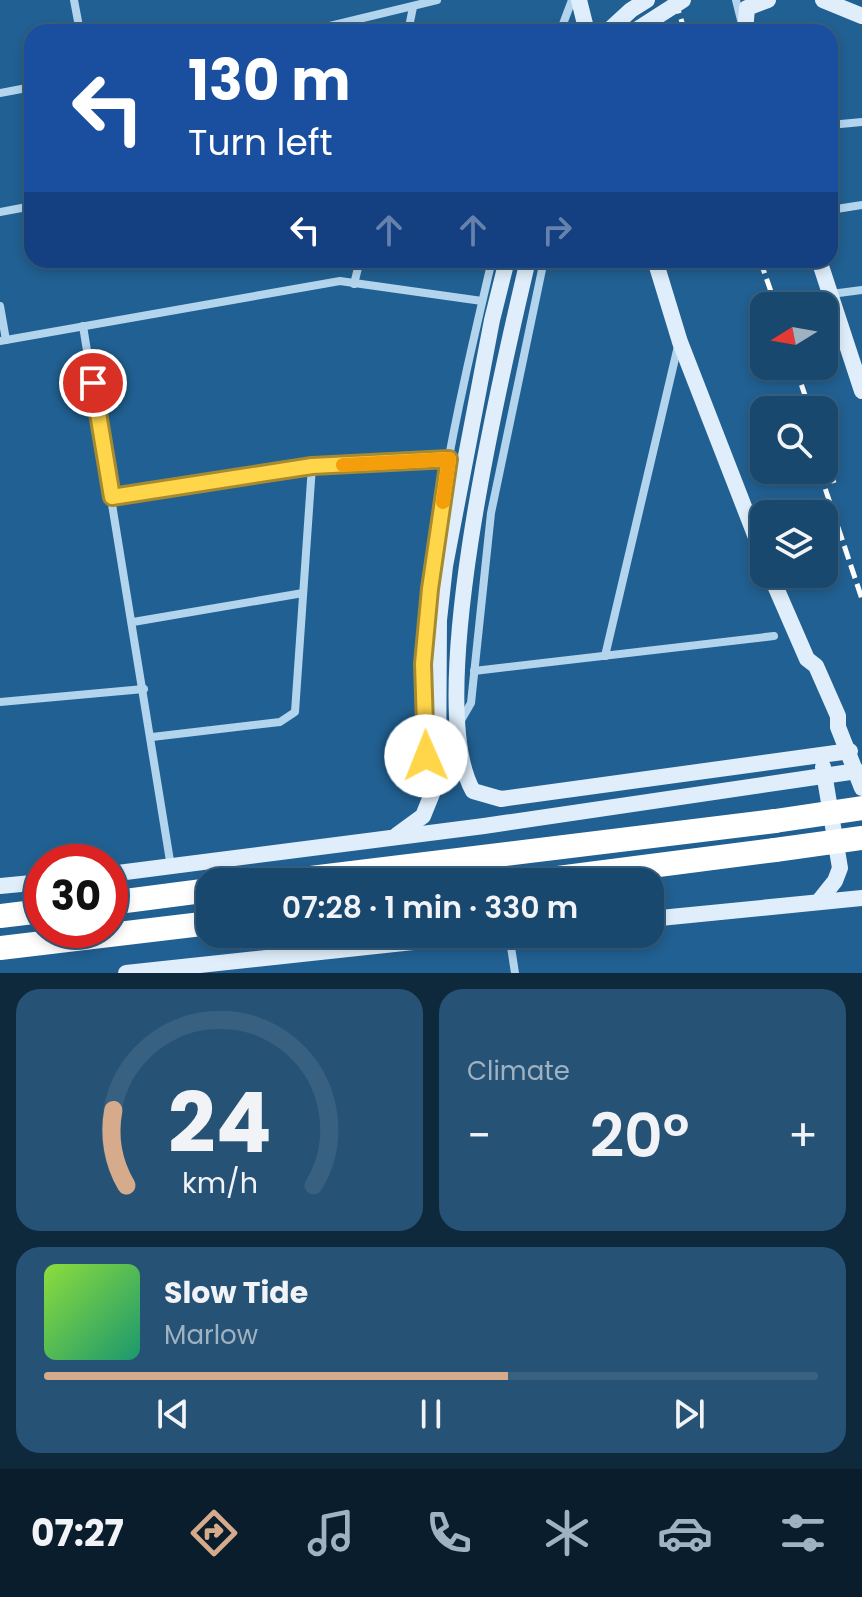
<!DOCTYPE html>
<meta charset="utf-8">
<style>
:root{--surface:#19486e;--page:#265276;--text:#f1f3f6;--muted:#9fb2c2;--line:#376081;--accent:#d6ab8b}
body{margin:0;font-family:Poppins,sans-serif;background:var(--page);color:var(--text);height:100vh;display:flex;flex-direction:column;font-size:30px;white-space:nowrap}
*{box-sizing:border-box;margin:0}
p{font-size:26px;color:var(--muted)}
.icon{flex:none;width:44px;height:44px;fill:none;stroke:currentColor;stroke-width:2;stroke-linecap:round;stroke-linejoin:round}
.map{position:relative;height:973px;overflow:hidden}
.panel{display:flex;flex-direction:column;gap:16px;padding:16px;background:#0e283c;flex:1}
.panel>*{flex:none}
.hud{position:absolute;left:24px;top:24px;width:814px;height:244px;border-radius:24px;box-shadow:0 4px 12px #0003,0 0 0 2px var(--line);background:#1a4fa0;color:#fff;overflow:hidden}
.needle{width:52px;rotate:259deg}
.controls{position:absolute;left:750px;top:292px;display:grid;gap:16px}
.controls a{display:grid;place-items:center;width:88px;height:88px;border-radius:16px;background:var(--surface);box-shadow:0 4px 12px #0003,0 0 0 2px var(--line);font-size:40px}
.speed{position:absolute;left:24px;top:844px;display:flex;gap:16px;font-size:40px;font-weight:700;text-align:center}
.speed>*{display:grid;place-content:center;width:104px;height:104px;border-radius:50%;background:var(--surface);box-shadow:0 4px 12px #0003,0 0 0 2px var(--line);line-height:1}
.speed .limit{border:12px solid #d22;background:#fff;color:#111}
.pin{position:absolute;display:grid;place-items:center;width:68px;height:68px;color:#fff;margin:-34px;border:4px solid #fff;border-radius:50%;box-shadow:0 2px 8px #0007}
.me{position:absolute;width:88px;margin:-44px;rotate:359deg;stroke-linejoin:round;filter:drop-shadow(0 0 6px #0008)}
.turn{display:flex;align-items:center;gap:28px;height:168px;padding:0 32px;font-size:36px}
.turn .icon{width:104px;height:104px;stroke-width:2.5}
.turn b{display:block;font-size:56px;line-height:68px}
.lanes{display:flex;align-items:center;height:76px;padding:0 32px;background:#0003;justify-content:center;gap:40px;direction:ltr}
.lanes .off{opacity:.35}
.big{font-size:60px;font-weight:600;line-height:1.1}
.panel .widget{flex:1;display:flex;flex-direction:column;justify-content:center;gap:12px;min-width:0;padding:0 28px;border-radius:24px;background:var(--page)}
.panel .dial{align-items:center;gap:0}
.dial svg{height:208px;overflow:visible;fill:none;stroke:var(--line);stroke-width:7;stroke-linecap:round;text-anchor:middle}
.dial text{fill:var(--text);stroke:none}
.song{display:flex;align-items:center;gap:24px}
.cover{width:96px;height:96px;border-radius:12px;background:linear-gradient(135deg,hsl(90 70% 55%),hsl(160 70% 35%))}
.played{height:8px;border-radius:4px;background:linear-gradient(90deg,var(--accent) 60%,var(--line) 60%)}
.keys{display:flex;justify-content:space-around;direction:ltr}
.heat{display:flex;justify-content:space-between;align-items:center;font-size:44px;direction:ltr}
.panel .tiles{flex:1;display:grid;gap:16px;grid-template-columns:1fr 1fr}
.widget:last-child{grid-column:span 2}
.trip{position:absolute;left:196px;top:868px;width:468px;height:80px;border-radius:24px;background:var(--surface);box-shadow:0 4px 12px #0003,0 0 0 2px var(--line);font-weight:600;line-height:80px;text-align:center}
.tabs{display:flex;height:128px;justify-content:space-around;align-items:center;background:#0a1d2c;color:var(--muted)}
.tabs .icon{width:56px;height:56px}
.tabs .selected{color:var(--accent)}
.tabs b{font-size:36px;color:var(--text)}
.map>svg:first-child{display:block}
</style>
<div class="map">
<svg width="862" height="973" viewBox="0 0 862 973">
<rect width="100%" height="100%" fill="#216092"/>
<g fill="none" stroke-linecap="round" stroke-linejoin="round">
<g stroke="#b3d4ed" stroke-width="8">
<polyline points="74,0 80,32"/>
<polyline points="736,0 741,20"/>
<polyline points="305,32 437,0"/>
<polyline points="408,32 413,7"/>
<polyline points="560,32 572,0"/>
<polyline points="0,93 32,87"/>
<polyline points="830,125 862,122"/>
<polyline points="830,210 862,205"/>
<polyline points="0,212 32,206"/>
<polyline points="354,284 360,260"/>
<polyline points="831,294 862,290"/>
<polyline points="0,306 6,340"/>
<polyline points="83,326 171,867"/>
<polyline points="0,341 340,281 482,301"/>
<polyline points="112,497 312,466 449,459"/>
<polyline points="133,622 303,593"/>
<polyline points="605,656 678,346"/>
<polyline points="474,671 774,636"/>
<polyline points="0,702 144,689"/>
<polyline points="460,722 471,703 491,513 544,260"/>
<polyline points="152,737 280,722 295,712 312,466"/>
<path d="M434,771C423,751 425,730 424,706C421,561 459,401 492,260"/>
<polyline points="509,934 515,973"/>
</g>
<g stroke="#dfeefa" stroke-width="16">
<polyline points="579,0 587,32"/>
<polyline points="823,0 862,16"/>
<polyline points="607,32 631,10 647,0"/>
<polyline points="745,32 747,8 768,0"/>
<path d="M528,260C503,367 422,701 473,791L501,799L850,751"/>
<polyline points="655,260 680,342 764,558"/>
<polyline points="819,260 862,391"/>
<polyline points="770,574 807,659 816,666 838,716 838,727 862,788"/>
<polyline points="397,835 423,816 438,779 439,620 445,566 492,320 507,260"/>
<polyline points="110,874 484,826 857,771"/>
<polyline points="0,886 42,882"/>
<polyline points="819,901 835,881 840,868 823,767"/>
<polyline points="650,919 862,898"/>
<polyline points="126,973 487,934"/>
</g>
<g stroke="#fff" stroke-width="24">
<polyline points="278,882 775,821"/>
<polyline points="527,882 775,850"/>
<polyline points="110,903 210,890"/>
<polyline points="0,916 42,911"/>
<polyline points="0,948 210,923"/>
</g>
<g stroke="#fff" stroke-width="5" stroke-dasharray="14 6" stroke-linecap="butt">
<polyline points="675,0 685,32"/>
<polyline points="760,260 776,306"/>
<polyline points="795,366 810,410"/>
<polyline points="824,452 834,483"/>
<polyline points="819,470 862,599"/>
</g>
<polyline stroke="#dfeefa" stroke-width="16" points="633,32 683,0"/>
<g stroke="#fff" stroke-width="24">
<polyline points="775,821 862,808"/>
<polyline points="775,850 862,838"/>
</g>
</g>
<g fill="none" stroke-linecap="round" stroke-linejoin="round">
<defs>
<polyline id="route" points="93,383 112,497 312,466 449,459 430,589 423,664 426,756"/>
</defs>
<use href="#route" stroke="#a68a30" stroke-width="20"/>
<use href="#route" stroke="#ffd54a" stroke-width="14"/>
<polyline stroke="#f59e0b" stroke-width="14" points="343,465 449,459 443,502"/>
</g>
</svg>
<div class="controls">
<a><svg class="needle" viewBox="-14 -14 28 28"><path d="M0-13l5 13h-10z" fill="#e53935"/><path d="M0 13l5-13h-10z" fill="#9fb2c2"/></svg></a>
<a><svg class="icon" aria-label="search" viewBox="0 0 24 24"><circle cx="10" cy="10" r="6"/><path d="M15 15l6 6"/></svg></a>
<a><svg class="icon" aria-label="layers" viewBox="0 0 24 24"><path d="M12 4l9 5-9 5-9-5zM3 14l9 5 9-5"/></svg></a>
</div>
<div class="speed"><div class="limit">30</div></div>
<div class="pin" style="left:93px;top:383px;background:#d93025"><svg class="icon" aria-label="arrive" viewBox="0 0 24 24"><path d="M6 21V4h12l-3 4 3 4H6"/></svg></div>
<svg class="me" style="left:426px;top:756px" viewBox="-20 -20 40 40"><circle r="19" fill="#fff"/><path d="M0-13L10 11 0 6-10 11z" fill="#ffd54a"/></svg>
<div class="trip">07:28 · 1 min · 330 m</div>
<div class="hud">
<div class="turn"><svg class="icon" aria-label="left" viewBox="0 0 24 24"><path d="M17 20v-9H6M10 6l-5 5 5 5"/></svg><div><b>130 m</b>Turn left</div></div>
<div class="lanes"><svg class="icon" aria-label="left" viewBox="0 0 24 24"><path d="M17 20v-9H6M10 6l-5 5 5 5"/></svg><svg class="icon off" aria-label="ahead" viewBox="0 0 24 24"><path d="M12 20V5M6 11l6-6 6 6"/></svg><svg class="icon off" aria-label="ahead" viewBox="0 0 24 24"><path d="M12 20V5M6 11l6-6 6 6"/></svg><svg class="icon off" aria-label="right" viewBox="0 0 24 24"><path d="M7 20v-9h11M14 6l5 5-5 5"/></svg></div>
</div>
</div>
<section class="panel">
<div class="tiles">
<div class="widget dial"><svg viewBox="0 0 100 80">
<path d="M14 69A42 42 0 1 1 86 69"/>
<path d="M14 69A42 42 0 0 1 9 40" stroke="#d6ab8b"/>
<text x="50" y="56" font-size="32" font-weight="700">24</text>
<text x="50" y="72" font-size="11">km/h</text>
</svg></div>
<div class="widget"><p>Climate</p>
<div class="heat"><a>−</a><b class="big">20°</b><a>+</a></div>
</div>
<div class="widget">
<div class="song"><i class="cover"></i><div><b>Slow Tide</b><p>Marlow</p></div></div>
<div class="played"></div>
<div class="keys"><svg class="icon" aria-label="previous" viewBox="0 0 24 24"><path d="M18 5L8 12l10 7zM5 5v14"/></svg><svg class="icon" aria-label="pause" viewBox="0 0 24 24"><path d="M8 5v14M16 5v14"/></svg><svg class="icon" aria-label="next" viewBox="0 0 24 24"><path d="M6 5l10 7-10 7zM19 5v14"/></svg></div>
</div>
</div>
</section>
<nav class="tabs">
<b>07:27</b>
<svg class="icon selected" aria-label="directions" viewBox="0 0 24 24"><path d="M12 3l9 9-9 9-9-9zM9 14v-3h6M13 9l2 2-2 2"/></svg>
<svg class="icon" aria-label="music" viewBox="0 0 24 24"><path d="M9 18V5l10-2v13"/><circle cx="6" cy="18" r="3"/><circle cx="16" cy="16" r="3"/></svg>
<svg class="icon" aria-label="phone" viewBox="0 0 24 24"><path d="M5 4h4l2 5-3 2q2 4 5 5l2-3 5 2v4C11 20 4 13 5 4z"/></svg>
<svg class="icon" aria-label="climate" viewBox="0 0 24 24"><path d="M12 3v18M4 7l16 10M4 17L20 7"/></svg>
<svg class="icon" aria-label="car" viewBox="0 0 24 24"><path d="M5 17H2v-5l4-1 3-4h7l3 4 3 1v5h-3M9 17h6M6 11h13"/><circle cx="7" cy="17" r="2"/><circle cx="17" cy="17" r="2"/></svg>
<svg class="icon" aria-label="filters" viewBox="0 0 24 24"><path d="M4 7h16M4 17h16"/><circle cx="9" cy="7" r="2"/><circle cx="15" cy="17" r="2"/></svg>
</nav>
